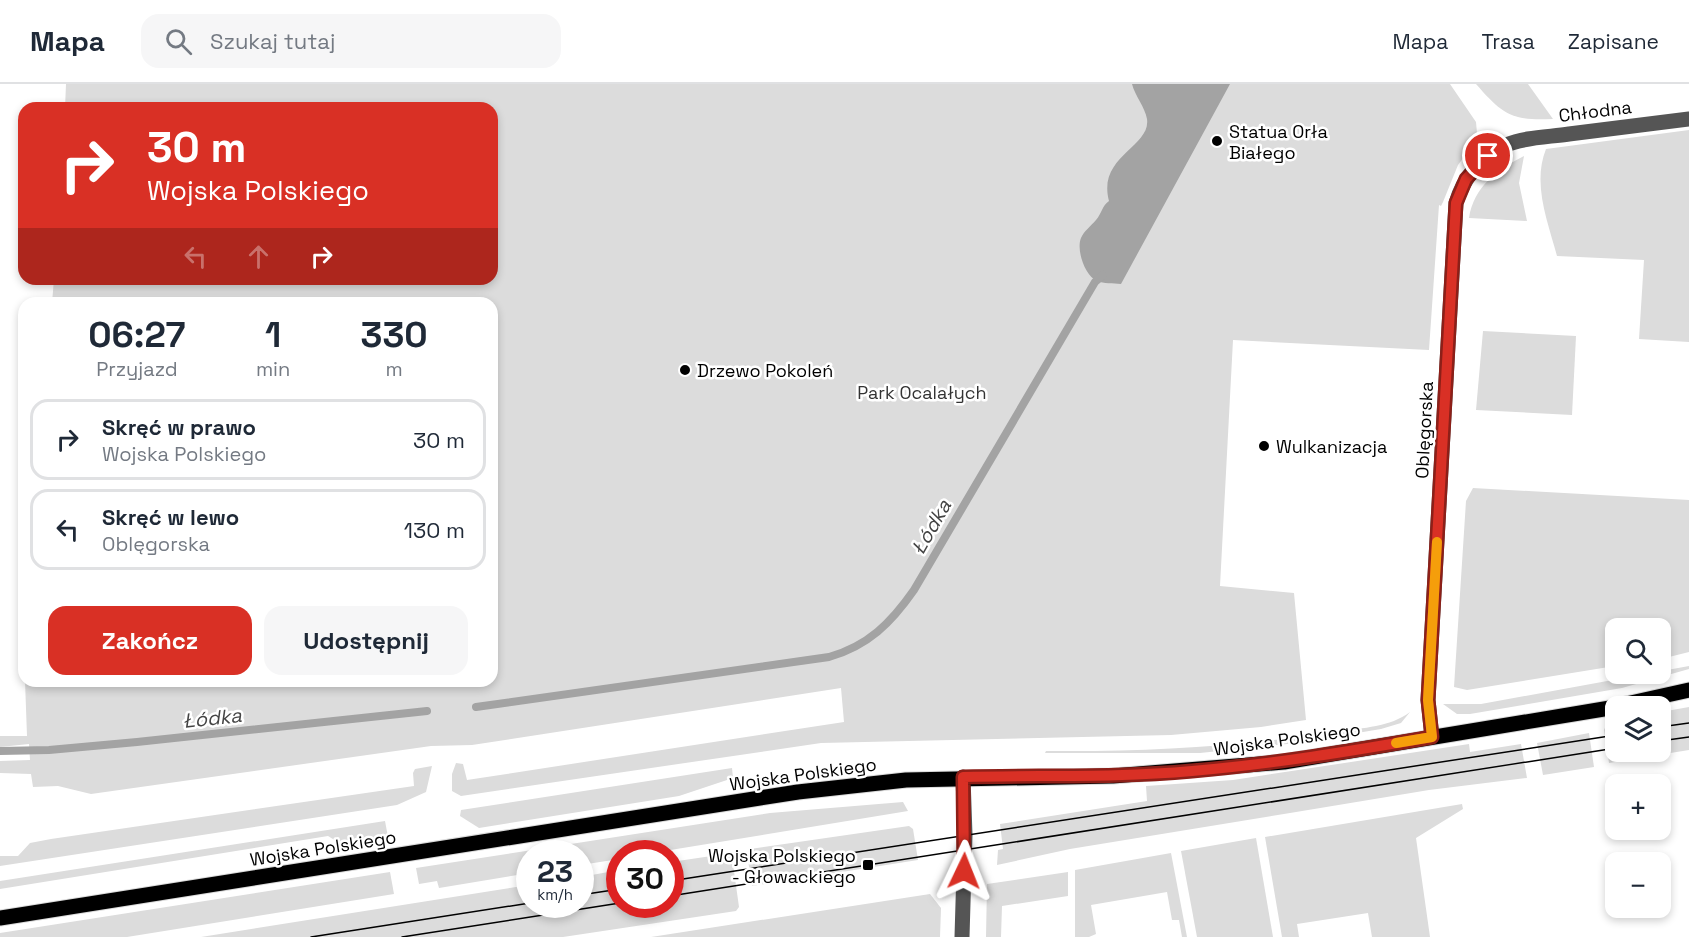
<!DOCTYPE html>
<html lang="pl">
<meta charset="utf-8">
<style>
:root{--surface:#fff;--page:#f6f6f7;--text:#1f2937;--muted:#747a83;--line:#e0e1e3;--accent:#d93025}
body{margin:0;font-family:"Space Grotesk",sans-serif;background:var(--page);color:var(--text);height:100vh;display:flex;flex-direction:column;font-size:22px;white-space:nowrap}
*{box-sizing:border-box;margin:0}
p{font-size:20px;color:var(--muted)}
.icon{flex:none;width:33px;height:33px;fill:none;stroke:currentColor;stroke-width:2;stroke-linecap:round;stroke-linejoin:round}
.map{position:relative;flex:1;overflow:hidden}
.panel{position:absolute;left:18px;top:213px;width:480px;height:390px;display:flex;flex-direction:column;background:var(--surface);border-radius:18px;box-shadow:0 3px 9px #0003}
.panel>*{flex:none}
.banner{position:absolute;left:18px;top:18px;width:480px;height:183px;border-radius:18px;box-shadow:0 3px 9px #0003;background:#d93025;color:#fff;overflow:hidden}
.controls{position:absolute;left:1605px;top:534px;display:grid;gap:12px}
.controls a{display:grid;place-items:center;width:66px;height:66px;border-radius:12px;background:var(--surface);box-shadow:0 3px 9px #0003;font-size:30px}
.speed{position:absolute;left:516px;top:756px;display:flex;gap:12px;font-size:30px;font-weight:700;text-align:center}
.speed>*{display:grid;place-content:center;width:78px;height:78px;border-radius:50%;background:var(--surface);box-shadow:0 3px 9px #0003;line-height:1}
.speed small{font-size:15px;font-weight:400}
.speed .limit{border:9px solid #d22;background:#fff;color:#111}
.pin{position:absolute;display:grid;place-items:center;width:51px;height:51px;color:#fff;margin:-26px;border:3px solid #fff;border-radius:50%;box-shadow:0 2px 6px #0007}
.me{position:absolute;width:66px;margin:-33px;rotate:2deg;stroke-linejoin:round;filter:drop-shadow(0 0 4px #0008)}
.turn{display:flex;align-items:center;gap:21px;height:126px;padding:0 30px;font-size:27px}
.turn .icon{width:78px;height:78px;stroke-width:2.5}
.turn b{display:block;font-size:42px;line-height:51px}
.lanes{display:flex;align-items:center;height:57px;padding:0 30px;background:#0003;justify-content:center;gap:30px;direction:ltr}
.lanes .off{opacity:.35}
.eta{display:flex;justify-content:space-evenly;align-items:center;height:102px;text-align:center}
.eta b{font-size:36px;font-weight:800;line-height:42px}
.primary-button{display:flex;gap:12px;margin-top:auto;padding:12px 30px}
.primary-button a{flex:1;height:69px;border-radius:18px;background:var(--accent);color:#fff;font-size:24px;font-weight:800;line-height:69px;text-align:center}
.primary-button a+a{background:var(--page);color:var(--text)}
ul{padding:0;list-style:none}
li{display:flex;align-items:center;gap:18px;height:81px;margin:0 12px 9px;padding:0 18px;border:3px solid var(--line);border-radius:18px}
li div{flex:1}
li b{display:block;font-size:22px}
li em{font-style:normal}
header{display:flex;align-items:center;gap:36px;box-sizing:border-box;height:84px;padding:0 30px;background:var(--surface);border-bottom:2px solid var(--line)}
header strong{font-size:28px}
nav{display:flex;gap:33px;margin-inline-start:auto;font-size:21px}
.search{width:420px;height:54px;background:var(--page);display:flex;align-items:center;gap:15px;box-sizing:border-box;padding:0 21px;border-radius:18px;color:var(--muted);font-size:22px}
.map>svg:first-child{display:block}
</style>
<header>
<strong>Mapa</strong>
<div class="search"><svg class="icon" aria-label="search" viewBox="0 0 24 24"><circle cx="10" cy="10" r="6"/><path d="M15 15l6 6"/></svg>Szukaj tutaj</div>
<nav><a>Mapa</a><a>Trasa</a><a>Zapisane</a></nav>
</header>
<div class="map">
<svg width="1689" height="853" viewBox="0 0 1689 853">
<rect width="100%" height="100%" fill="#fff"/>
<!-- green -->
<g fill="#dcdcdc">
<polygon points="66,0 1450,0 1476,38 1477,49 1475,58 1458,81 1443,118 1441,122 1439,121 1429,266 1233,256 1220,502 1294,509 1306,636 1261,643 1171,651 821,659 461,712 452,707 452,690 456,679 463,680 467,696 844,638 841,604 472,661 431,662 91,710 58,702 33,703 31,690 0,689 0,677 30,676 29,660 0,663 0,652 27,652 25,597 492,597 492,219 52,219 54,195 492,195 492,24 65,24"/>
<path d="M1476,0h52l25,35c-41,2 -50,-4 -77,-35z"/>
<path d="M1689,46v212l-50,-3 5,-79 -87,-4c-9,-34 -25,-72 -11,-107z"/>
<path d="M1524,72l-5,27 8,38 -58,-3c5,-31 27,-48 55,-62z"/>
<polygon points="1483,247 1576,252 1572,331 1476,326"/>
<polygon points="1473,404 1689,416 1689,568 1661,575 1660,544 1616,544 1615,582 1467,606 1454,603 1466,417"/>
<polygon points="1689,582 1689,585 1622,604 1470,630 1457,630 1443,620 1481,620"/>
<polygon points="1689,623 1689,666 1609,679 1604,646 1607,639 1615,635 1616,668 1660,668 1661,628"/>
<path d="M1410,628l-9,11 -20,6 -84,14 -97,10h-155l1,-2c98,1 196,-4 293,-20 24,-3 51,-4 71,-19z"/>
<polygon points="1589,649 1594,683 1543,691 1537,659"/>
<polygon points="1469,660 1470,668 1521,660 1527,694 1429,706 1290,729 1070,765 997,781 998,766 1003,765 1000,740 1147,717 1146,702 1233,696"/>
<polygon points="432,682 426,708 397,721 0,782 0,772 18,772 30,759 51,755 414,702 413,689 415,685"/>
<polygon points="732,684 733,694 679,712 479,744 460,732 461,726"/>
<polygon points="903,718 908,727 652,769 620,770 619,775 581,781 580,770 530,770 529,789 439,804 437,797 419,800 416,784 770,729"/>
<polygon points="1462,720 1463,725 1416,754 1430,853 1372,853 1368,829 1297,840 1299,853 1282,853 1265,753"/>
<polygon points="385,737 388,753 341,760 328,752 0,805 0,797"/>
<polygon points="909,742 913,745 918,776 752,802 747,770 750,765"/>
<polygon points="1256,754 1273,853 1197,853 1181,767"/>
<polygon points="1171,769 1187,853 1182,853 1179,836 1172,836 1167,808 1091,821 1096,850 1089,853 1075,853 1075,786"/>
<polygon points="725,770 732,773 739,823 736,827 563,853 201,853 529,801 530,820 580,820 581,793 619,786 620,820 670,820 671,778"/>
<polygon points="390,788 394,810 127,853 0,853 0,849"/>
<polygon points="1068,788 1068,812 1002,822 1001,853 986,853 987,800"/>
<polygon points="930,810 941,824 940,853 651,853"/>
</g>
<!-- water -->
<path fill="#a3a3a3" d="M1132,0h98l-109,200c-8,-1 -17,0 -24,-3 -12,-5 -21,-31 -16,-43 3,-7 10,-12 15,-18 6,-7 6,-14 13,-19 -12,-45 42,-54 38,-82 -2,-12 -12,-23 -15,-35z"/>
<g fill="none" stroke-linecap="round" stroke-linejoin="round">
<!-- stream -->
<g stroke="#a3a3a3" stroke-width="8">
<path d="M476,623l353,-50c39,-11 62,-34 85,-67l181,-308 8,-7"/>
<polyline points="0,667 49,666 137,658 427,627"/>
</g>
<defs>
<g id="major">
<polyline points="1617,622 1689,606"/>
<polyline points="0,834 798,708 906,696 1113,692 1284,678 1616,623"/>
</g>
</defs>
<!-- major casing -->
<use href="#major" stroke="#dbdbdb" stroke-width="17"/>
<!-- minor -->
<g stroke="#555" stroke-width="15">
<path d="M1432,653l-4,-37 28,-497c7,-24 25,-48 50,-58 19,-8 43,-8 63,-11 40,-5 80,-10 120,-15"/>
<polyline points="962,853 965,751 963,693"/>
</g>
<!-- major -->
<use href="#major" stroke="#000" stroke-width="15"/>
<!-- tram -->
<g stroke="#000" stroke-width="1.5">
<polyline points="1660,643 1689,639"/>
<polyline points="1660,657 1689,653"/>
<polyline points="670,797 1616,651"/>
<polyline points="580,811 620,805"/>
<polyline points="670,812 1616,664"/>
<polyline points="311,853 530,819"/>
<polyline points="402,853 620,819"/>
</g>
</g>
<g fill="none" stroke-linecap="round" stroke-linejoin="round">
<defs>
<path id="route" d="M964,787l-1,-94c76,-2 152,1 229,-6 81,-7 160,-20 240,-34l-4,-37 28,-497 10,-24 22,-23"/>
</defs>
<!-- route casing -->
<use href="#route" stroke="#8d1f18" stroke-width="15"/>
<!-- route -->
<use href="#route" stroke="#d93025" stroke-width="10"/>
<!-- slow -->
<polyline stroke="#f59e0b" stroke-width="10" points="1396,659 1432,653 1428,616 1437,458"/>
</g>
<!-- markers -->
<g fill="#000" stroke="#fff" stroke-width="2">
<circle cx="1217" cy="57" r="6"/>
<circle cx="685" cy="286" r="6"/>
<circle cx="1264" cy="362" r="6"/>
<rect x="862" y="775" width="12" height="12" rx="3"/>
</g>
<g text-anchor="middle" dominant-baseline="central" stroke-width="5" stroke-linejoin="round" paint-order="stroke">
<!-- street labels -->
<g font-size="18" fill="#000" stroke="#fff">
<text transform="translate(1595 27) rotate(-7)">Chłodna</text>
<text transform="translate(1424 346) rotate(-87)">Oblęgorska</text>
<text transform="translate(1287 655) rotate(-8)">Wojska Polskiego</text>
<text transform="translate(803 690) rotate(-8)">Wojska Polskiego</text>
<text transform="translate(323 764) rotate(-9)">Wojska Polskiego</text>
</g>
<!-- poi labels -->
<g font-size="18" fill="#000" stroke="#fff" text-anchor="start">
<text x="1229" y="47">Statua Orła<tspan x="1229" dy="21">Białego</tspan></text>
<text x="697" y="286">Drzewo Pokoleń</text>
<text x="1276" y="362">Wulkanizacja</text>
<text x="856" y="771" text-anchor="end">Wojska Polskiego<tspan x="856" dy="21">- Głowackiego</tspan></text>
</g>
<!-- park labels -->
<g font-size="18" fill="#333" stroke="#fff">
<text x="922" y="308">Park Ocalałych</text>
</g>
<!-- water labels -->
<g font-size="20" font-style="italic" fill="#444" stroke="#fff">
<text transform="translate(931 443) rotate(-60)">Łódka</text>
<text transform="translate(212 634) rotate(-6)">Łódka</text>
</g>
</g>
</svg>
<div class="controls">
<a><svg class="icon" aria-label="search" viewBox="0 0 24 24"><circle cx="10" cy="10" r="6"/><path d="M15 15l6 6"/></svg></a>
<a><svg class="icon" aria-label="layers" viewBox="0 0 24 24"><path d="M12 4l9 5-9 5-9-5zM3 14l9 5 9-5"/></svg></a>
<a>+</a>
<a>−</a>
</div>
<div class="speed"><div>23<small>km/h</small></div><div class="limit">30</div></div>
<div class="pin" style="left:1488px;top:72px;background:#d93025"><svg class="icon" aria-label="arrive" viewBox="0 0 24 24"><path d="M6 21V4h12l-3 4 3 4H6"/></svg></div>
<svg class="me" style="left:964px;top:787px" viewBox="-20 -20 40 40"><path d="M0-17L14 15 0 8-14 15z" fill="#d93025" stroke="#fff" stroke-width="4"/></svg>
<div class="banner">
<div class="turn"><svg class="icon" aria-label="right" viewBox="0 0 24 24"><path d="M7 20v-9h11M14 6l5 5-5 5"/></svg><div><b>30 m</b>Wojska Polskiego</div></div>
<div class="lanes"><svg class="icon off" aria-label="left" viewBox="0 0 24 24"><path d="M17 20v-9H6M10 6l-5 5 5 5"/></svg><svg class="icon off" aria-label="ahead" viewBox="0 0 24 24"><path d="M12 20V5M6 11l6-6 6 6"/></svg><svg class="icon" aria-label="right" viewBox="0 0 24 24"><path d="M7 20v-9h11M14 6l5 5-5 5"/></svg></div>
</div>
<section class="panel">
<div class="eta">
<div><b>06:27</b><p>Przyjazd</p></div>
<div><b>1</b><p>min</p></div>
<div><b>330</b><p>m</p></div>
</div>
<ul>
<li><svg class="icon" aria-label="right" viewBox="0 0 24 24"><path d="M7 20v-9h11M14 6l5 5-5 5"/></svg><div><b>Skręć w prawo</b><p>Wojska Polskiego</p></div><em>30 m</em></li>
<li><svg class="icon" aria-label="left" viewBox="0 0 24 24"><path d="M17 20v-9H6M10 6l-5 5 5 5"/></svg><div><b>Skręć w lewo</b><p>Oblęgorska</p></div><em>130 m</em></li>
</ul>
<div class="primary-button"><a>Zakończ</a><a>Udostępnij</a></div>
</section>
</div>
